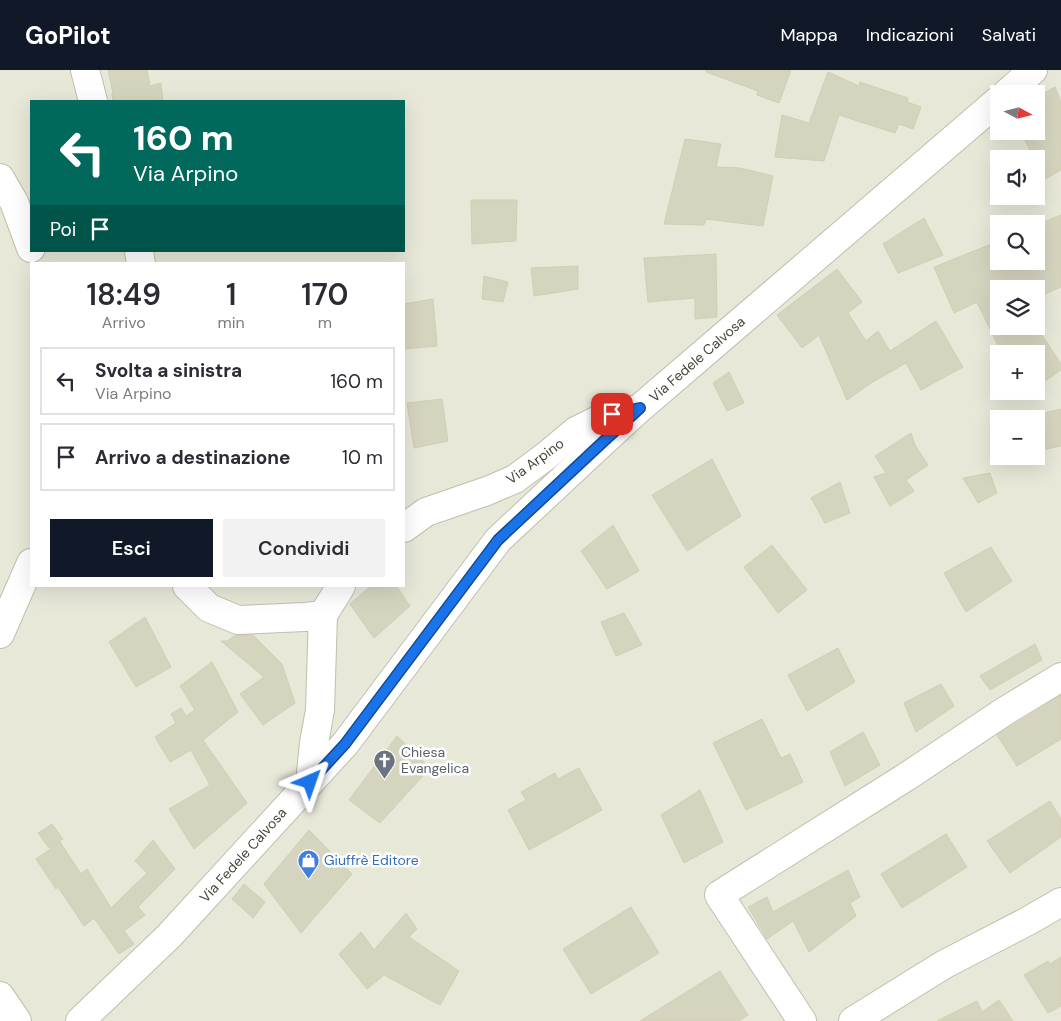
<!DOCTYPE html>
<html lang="it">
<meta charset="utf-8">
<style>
:root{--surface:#fff;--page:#f2f2f3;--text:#2b2b33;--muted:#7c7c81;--line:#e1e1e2;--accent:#111827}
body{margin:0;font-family:"DM Sans",sans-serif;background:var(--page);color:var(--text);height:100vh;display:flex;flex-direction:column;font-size:19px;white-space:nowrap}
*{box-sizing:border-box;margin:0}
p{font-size:16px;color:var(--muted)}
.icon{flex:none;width:28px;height:28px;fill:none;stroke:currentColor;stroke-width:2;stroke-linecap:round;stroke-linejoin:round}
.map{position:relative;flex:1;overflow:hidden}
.details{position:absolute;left:30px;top:192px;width:375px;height:325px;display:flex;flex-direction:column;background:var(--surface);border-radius:0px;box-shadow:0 5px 20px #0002}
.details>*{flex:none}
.guide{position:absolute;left:30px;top:30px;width:375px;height:152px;border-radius:0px;box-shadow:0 5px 20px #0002;background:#00695c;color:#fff;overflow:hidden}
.needle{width:32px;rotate:97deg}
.tools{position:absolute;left:990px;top:15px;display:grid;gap:10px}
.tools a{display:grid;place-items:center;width:55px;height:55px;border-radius:0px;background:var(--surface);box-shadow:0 5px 20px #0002;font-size:25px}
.pin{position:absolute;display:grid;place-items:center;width:42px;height:42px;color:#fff;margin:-21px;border-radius:10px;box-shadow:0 2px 8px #0006}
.me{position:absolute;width:55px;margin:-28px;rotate:43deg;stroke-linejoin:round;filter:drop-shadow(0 0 4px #0008)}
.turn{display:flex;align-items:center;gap:18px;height:105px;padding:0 20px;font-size:22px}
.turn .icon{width:65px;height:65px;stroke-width:2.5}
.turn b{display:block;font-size:35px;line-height:42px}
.then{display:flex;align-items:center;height:48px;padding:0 20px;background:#0003;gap:10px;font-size:19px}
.eta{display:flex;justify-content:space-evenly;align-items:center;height:85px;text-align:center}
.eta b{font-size:30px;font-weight:600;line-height:35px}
.action{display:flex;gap:10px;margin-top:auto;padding:10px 20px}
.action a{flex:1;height:58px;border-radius:0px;background:var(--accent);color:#fff;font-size:20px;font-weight:600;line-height:58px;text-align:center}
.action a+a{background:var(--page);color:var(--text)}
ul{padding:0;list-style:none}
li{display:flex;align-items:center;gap:15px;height:68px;margin:0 10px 8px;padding:0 10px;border:2px solid var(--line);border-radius:0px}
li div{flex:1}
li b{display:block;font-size:19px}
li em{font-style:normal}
header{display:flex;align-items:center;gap:30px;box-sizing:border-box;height:70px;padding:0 25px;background:var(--accent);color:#fff}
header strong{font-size:24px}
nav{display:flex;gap:28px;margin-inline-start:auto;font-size:18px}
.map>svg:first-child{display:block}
</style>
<header>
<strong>GoPilot</strong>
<nav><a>Mappa</a><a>Indicazioni</a><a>Salvati</a></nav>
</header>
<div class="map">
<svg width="1061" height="951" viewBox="0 0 1061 951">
<rect width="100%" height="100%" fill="#f3f4e9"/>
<!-- residential -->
<path fill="#e7e8d8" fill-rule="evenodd" d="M0,0h1061v951h-1061zM999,24h37v37h-37zM31,31h373v150h-373zM999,89h37v37h-37zM999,154h37v37h-37zM31,194h373v322h-373zM999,219h37v37h-37zM999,284h37v37h-37zM999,349h37v37h-37z"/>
<!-- building -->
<g fill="#d5d5bf" stroke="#d0cfb3">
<polygon points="108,0 147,0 150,16 161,13 163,31 113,31 112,23 113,23"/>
<polygon points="706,0 791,0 779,33 757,25 758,21 706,2"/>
<polygon points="828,2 859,16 860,12 908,28 907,32 921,37 913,59 899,54 895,63 839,45 824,91 775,87 782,45 809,53"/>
<polygon points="1055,17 1061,32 1061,100 1045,109 1036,92 1036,89 1035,89 1020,61 1036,61 1036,28"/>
<polygon points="685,69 721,74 716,97 740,98 773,106 763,156 706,149 704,155 664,154"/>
<polygon points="471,130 517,130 516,171 472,174"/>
<polygon points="1061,145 1061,217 1036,228 1036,219 999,219 999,256 1036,256 1061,294 1061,300 1036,317 1036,284 1002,284 977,232 954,243 934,197 999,171 999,191 1036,191 1036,155"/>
<polygon points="924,148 943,185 898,203 883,174"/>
<polygon points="716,184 717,247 695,249 695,228 648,232 644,188"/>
<polygon points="578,196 578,219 534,226 531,198"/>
<polygon points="837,199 862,232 848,243 866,271 878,261 890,281 936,251 963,297 921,320 906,293 871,313 847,330 819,265 802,278 777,245"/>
<polygon points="484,206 508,212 503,232 482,229"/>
<polygon points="433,229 437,276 404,279 404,234"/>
<polygon points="729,302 744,333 727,341 713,313"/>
<polygon points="442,329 448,371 414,378 407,333"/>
<polygon points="1061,339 1061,376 1036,381 1036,345"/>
<polygon points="911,363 915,375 928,395 906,410 914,421 890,436 874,407 886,403 875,386"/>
<polygon points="712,389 741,446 687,481 652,425"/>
<polygon points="990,403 997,423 978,433 963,408"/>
<polygon points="840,412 850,443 825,453 811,428"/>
<polygon points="613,455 639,501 607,519 581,481"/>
<polygon points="772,475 807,520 778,543 744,497"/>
<polygon points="991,477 1012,511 966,542 944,503"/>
<polygon points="371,516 396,516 410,536 374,568 350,534"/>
<polygon points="624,543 642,575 616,586 601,552"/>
<polygon points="145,547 171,597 136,617 109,572"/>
<polygon points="236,565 253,565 282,594 295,633 263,655 240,624 264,607 221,571 227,571"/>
<polygon points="1035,574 1042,590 990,620 980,606"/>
<polygon points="838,578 855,612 807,641 788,605"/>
<polygon points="212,592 238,642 203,670 247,733 194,779 169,739 210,715 191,680 170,692 155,667 176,653 171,644 181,638 186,646 195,640 180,616"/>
<polygon points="941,614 954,636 916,662 904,633"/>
<polygon points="1061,625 1061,669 1017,696 997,665"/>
<polygon points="762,649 781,688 790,684 803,712 746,740 713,673"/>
<polygon points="863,662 880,695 845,716 830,682"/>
<polygon points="397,666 430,698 380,753 349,730"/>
<polygon points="579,698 602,740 529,780 508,740 526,730 521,722 555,703 558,709"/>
<polygon points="700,720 723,772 684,793 661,745"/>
<polygon points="1050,731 1061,749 1061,767 1010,803 987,771"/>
<polygon points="52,754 63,769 49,778 38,763"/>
<polygon points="309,760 352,804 301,863 264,814"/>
<polygon points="946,764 967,797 902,838 881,804"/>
<polygon points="153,770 175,799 138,837 145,845 124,861 134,874 119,884 94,848 84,856 58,817 56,819 36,789 60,772 81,804 87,799 111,838 147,803 135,791"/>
<polygon points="848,800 860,827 850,833 856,846 809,882 793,851 767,869 748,837 767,827 773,842"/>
<polygon points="244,814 265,832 253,848 232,829"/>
<polygon points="631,837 659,883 591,924 563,879"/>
<polygon points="406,843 417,859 409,867 459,901 440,935 384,905 367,919 339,884 361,862 374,880"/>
<polygon points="1061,887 1061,936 1048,943 1024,905 1048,891 1050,894"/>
<polygon points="720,901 748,945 739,951 640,951"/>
<polygon points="999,930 1013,951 937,951 977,931 982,942"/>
</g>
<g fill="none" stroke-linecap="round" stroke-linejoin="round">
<defs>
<g id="minor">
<polyline points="85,0 93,31"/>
<polyline points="1006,24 1033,0"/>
<polyline points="0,108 14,132 31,178"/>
<polyline points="139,181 141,194"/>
<polyline points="404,458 426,442 487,421 515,409 546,386 576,361 612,343 634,340"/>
<polyline points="187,516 209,538 238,550 305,547 323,545"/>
<polyline points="0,564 31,493"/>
<polyline points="310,712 314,673 320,640 323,545 341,516"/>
<polyline points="0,926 17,951"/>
<polyline points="80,951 169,866 345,674 498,470 605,370 640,338 999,30"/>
<polyline points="802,951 719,825 906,707 1005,641 1061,607"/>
<polyline points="853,951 945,894 1028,851 1061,832"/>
</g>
</defs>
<!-- minor casing -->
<use href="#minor" stroke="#bfbfac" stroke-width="30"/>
<!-- minor -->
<use href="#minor" stroke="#fff" stroke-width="28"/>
</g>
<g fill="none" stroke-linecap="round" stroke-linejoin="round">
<defs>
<polyline id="route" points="310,712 345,674 498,470 605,370 640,338 612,344"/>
</defs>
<!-- route casing -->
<use href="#route" stroke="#114b97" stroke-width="12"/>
<!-- route -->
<use href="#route" stroke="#1a73e8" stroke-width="9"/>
</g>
<!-- icons -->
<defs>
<symbol id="church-pin" viewBox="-11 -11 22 30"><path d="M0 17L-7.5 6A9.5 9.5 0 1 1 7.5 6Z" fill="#6b7280" stroke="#fff"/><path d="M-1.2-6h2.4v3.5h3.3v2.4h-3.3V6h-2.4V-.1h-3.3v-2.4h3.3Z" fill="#fff"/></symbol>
<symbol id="shop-pin" viewBox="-11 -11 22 30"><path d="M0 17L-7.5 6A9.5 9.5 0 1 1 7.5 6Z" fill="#3f7fe0" stroke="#fff"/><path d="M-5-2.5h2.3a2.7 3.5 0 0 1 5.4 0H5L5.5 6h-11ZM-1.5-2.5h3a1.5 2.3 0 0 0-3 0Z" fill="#fff"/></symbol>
</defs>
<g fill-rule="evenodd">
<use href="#church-pin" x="372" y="678" width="25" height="34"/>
<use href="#shop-pin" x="296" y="778" width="25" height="34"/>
</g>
<g text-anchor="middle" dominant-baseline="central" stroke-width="5" stroke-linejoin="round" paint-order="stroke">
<!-- street labels -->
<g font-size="14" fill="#484738" stroke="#fff">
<text transform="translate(697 289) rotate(-41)">Via Fedele Calvosa</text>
<text transform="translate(535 391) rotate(-36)">Via Arpino</text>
<text transform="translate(243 785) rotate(-48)">Via Fedele Calvosa</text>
</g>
<!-- worship labels -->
<g font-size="14" fill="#5b616d" stroke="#fff" text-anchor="start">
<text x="401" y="682">Chiesa<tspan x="401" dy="16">Evangelica</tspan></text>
</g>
<!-- shop labels -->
<g font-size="14" fill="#366cbe" stroke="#fff" text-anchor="start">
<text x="324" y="790">Giuffrè Editore</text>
</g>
</g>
</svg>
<div class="tools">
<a><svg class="needle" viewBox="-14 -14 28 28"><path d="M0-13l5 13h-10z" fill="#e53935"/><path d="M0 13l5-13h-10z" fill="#7c7c81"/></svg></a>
<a><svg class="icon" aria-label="sound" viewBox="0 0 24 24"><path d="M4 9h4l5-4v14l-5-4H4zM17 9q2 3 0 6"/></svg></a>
<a><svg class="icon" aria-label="search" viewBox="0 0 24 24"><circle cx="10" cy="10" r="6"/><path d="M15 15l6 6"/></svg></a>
<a><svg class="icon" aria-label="layers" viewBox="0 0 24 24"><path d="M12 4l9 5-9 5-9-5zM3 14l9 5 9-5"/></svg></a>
<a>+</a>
<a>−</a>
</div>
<div class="pin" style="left:612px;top:344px;background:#d93025"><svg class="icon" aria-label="arrive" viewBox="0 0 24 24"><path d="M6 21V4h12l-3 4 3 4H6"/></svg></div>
<svg class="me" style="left:310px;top:712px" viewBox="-20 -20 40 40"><path d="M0-17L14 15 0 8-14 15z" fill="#1a73e8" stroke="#fff" stroke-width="4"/></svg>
<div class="guide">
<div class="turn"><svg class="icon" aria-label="left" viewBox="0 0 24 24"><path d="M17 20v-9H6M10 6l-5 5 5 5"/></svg><div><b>160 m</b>Via Arpino</div></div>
<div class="then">Poi<svg class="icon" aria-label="arrive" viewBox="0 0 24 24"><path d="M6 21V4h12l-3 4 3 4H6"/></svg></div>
</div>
<section class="details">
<div class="eta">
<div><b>18:49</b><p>Arrivo</p></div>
<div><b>1</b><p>min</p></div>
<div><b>170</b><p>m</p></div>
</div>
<ul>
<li><svg class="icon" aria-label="left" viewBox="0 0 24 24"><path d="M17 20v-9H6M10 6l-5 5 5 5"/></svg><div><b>Svolta a sinistra</b><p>Via Arpino</p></div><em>160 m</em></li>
<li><svg class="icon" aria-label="arrive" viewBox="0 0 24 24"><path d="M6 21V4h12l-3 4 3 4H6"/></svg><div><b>Arrivo a destinazione</b></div><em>10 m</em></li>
</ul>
<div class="action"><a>Esci</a><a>Condividi</a></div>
</section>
</div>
